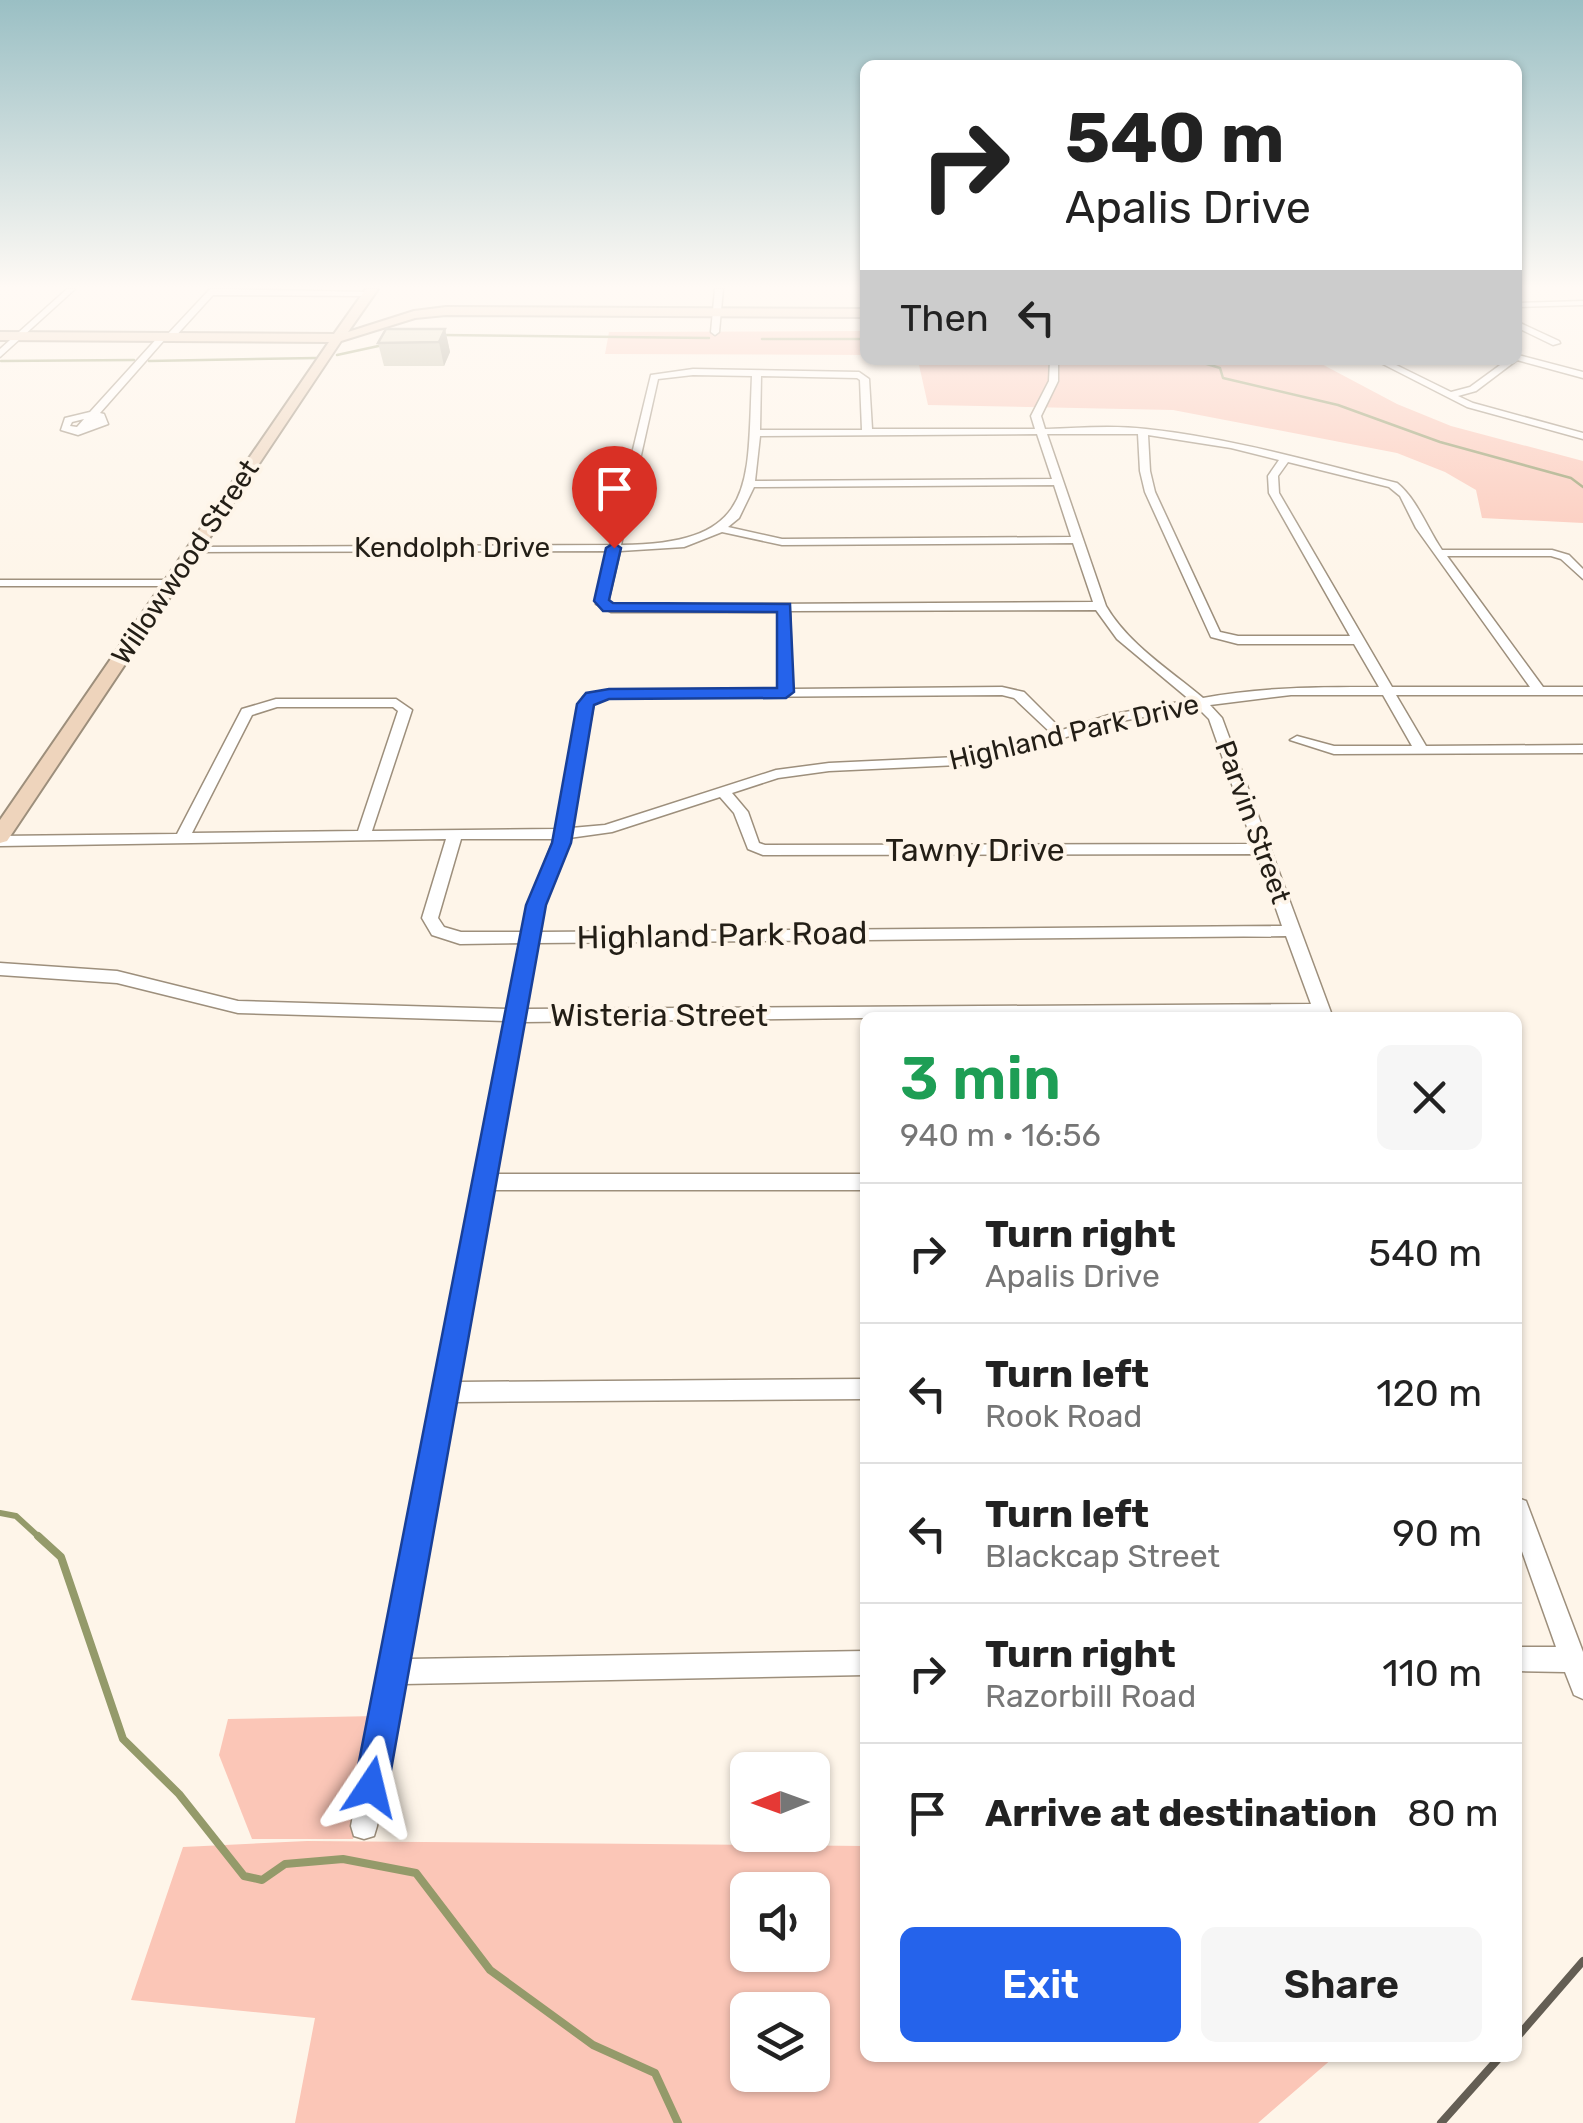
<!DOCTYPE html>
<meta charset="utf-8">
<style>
:root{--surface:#fff;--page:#f6f6f6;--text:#222;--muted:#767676;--line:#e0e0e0;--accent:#2563eb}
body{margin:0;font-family:Rubik,sans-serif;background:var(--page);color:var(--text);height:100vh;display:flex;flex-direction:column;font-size:38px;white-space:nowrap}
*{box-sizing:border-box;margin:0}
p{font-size:32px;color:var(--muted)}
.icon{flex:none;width:55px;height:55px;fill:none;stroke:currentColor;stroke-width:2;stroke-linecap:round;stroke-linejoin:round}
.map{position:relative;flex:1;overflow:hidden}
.panel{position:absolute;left:860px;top:1012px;width:662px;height:1050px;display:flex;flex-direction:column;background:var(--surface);border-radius:15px;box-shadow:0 2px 8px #0004}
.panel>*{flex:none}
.top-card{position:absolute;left:860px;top:60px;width:662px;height:305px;border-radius:15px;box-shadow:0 2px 8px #0004;background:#fff;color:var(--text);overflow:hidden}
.needle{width:65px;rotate:269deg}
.tools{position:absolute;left:730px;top:1752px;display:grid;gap:20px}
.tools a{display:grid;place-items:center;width:100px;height:100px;border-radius:15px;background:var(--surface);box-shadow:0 2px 8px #0004;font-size:50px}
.pin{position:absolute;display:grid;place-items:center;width:85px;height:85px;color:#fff;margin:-102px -42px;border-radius:50% 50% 50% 0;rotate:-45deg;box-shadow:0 0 10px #0007}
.pin .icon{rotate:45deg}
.me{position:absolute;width:110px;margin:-55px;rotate:10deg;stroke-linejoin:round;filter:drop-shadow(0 0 8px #0008)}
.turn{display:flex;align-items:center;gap:35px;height:210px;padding:0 40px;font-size:45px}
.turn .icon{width:130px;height:130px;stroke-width:2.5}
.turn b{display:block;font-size:70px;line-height:85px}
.then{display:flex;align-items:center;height:95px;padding:0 40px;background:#0003;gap:20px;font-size:38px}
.round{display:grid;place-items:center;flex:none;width:105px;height:105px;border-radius:15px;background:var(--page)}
.summary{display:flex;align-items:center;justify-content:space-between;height:170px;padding:0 40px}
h1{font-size:60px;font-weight:600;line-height:75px;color:#1e9e55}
.button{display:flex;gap:20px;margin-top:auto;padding:20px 40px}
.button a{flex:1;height:115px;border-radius:15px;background:var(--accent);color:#fff;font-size:40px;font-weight:600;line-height:115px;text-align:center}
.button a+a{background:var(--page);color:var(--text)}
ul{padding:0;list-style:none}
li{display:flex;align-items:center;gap:30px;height:140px;padding:0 40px;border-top:2px solid var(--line)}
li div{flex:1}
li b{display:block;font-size:38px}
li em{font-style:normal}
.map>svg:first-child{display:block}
</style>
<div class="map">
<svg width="1583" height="2123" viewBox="0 0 1583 2123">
<rect width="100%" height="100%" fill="#fef5e9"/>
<!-- green -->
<g fill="#fbc6b7" fill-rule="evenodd">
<polygon points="865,331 865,355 605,354 609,332"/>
<polygon points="907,360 1314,360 1397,404 1451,426 1583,461 1583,523 1482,518 1476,490 1445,472 1397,453 1173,410 928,405 919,365"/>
<polygon points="376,1716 353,1839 252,1839 219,1755 228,1719"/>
<path d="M307,1841l558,5v212h468l-75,65h-963l20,-105 -184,-18 52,-153zM812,1890v65h-64v-65zM812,2010v65h-64v-65z"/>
</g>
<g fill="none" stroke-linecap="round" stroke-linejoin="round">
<!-- stream-far2 -->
<g stroke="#949a6a" stroke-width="2.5">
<polyline points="443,335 709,338"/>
<polyline points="762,339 865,339"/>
<polyline points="337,355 383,345"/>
<polyline points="1125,360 1197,361 1220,368 1223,378 1338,405 1440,442 1571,478 1583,487"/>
<polyline points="1,361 134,360"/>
<polyline points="149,361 316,358"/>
</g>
<!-- stream-far1 -->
<polyline stroke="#949a6a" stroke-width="6" points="0,1513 16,1516 40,1538"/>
<!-- stream -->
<polyline stroke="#949a6a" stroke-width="8" points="38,1536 61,1557 123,1739 179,1794 244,1876 262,1880 285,1864 343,1859 416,1873 490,1970 593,2045 655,2073 678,2123"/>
<defs>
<g id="street">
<polygon points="67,289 75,289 0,357 0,349"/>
<path d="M210,289l159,3 4,2 -4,2 -156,-1 -40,44 -7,-1 -66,75 4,1 4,10 -30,11 -17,-5 4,-12 25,-6 70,-77 6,1zM84,419l-7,8 -7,-1 2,-4z"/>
<polygon points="715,289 723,289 719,332 715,335 711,332"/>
<polygon points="1583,301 1583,305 1518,307 1518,303"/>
<polygon points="1518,322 1559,341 1560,343 1553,345 1518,328"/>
<polygon points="1518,355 1583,372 1583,378 1517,360 1476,391 1458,396 1473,403 1583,433 1583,439 1467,407 1375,360 1386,360 1451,392 1470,387 1507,360 1518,360"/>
<path d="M1050,360h8v21l-17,35 4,13c33,-1 68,-4 101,0 85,9 168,33 251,54 20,16 30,45 45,67h110l17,5 14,14v10l-22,-20 -10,-3h-104l96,131h40v8h-187l30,51 157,-1v8l-249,1 -44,-14 7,-4 37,10h78l-29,-51h-92l-81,10 12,13 111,300h-468l-342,4 -28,152h370v16h-373l-34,192 407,-3v20l-411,3 -46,257 457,-8v24l-462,9 -26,142 -3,10 -10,3 -10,-3 -3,-10 155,-805 -268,-8 -121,-30 -117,-8v-12l117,8 121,30 270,8 13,-66 -61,1 -28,-9 -10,-17 24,-79 -446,7v-10l177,-2 65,-125 34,-10h120l16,11 -40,121 184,-2 27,-132 26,-7 170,-1 -1,-77h-167l-15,-8 12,-53 -416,1 -4,-1v-4l422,-2 41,-170 42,-6 166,3 10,7 3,50h163l-4,-13 18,-35zM693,375l59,1c-5,110 6,168 -131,169l37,-166zM761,376l96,2 3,2 2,50h-102zM1037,434l15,45 -297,2 5,-45zM1047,434h91l2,37 5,21 66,145 27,7h116l25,43c-60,0 -117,0 -176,11 -34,-29 -74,-53 -97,-92zM1148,435l83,13 48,12 -11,16 1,17 81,143h-112l-18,-4 -65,-140 -5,-21zM1288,462l101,25 11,9 16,32 114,159h-138l-113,-194 -1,-17zM1054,485l17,52 -289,2 -54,-12 11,-9 15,-31zM722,532l60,13 291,-2 20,59 -477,3 -8,-3 12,-51 64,-4zM1096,610l21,29 73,61 -81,15 -47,15 -38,-38 -22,-5 -210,2 -2,-78zM1002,695l12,3 37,35 -72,23 -150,7 -53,7 -171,55 -34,3 23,-126 16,-4zM277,707h116l5,4 -40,120 -166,2 60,-118zM1197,707l12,12 44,125 -488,1 -6,-2 -11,-31 -16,-19 46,-15 51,-7 151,-7 131,-41zM720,797l14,16 14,36 15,6 494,-1 25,72 -743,6 5,-27 25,-67 43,-6zM461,839h93l-26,66 -5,27h-62l-17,-5 -6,-9zM1286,936l25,68 -786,5 12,-66z"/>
<polygon points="0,580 168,580 174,583 168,586 0,586"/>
<polygon points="1518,1498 1526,1501 1583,1652 1583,1699 1574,1695 1565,1672 1518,1671 1518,1647 1556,1647 1518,1540"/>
</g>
<polygon id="secondary" points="366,289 378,289 348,332 414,311 446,307 865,309 865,317 446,315 415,318 341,341 7,841 0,843 0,820 329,342 0,340 0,332 334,334"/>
</defs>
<!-- street casing -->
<use href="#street" stroke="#9d8f7c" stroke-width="3"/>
<!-- secondary casing -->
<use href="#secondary" stroke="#9d8f7c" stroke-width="4"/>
<!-- street -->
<use href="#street" fill="#fff" fill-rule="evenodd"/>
<!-- secondary -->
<use href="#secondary" fill="#eed4bc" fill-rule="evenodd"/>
<!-- rail -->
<g stroke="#645e54" stroke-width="8">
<polyline points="1518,2036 1583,1961"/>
<polyline points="1441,2123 1499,2058"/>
</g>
</g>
<!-- wall -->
<polygon fill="#c3bfaa" points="445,329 450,352 444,366 384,366 378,343"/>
<!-- shaded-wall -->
<polygon fill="#9f9b8b" points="445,329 450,352 444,366 439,342"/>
<!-- building -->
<polygon fill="#e3dec6" stroke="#9f9b8b" stroke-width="2.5" points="386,329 445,329 439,342 378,343"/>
<!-- sky -->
<linearGradient id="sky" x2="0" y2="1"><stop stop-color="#9abfc4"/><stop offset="0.49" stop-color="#fffaf5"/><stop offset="1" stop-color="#fffaf5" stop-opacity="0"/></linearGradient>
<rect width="1583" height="586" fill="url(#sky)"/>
<!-- route -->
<polygon fill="#2563eb" stroke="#184099" stroke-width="2.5" points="614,543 621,548 609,600 613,603 790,604 794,692 786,698 609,699 594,705 571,843 546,905 388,1787 383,1799 371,1804 359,1799 354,1787 526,905 552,843 577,704 586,693 609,689 777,688 777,612 603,611 594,601 606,548"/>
<g text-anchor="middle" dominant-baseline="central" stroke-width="8" stroke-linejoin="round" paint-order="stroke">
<!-- far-street labels -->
<g font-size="28" fill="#231e16" stroke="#fef5e9">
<text x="452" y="547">Kendolph Drive</text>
<text transform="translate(185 562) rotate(-56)">Willowwood Street</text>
<text transform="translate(1074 732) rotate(-13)">Highland Park Drive</text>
<text transform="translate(1253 822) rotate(70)">Parvin Street</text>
</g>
<!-- street labels -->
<g font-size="32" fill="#231e16" stroke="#fef5e9">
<text x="975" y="850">Tawny Drive</text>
<text transform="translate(722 935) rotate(-1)">Highland Park Road</text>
<text x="659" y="1015">Wisteria Street</text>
</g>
</g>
</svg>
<div class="tools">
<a><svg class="needle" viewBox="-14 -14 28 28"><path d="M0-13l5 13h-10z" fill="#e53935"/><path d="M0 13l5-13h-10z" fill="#767676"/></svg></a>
<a><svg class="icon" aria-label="sound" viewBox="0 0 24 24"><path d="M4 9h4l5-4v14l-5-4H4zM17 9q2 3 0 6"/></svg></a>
<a><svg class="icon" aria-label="layers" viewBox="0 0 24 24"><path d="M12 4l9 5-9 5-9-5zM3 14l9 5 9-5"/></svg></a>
</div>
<div class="pin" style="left:614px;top:548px;background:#d93025"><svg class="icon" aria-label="arrive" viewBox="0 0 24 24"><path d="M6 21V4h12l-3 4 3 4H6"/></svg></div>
<svg class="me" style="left:371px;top:1787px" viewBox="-20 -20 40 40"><path d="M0-17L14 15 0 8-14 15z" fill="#2563eb" stroke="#fff" stroke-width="4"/></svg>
<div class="top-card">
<div class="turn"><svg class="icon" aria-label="right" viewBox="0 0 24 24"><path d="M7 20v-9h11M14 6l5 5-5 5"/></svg><div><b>540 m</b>Apalis Drive</div></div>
<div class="then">Then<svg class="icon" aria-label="left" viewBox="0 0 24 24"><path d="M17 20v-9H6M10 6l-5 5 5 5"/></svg></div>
</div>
<section class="panel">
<div class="summary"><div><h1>3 min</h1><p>940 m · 16:56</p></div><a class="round"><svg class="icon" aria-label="close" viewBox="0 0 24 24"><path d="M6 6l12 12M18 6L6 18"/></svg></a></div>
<ul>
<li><svg class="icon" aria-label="right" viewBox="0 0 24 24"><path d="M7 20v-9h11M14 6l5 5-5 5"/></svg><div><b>Turn right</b><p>Apalis Drive</p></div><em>540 m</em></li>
<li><svg class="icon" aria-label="left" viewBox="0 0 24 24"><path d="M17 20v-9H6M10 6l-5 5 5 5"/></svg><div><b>Turn left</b><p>Rook Road</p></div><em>120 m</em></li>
<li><svg class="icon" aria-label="left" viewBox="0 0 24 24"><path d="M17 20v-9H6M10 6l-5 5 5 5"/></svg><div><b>Turn left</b><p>Blackcap Street</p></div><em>90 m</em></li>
<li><svg class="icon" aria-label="right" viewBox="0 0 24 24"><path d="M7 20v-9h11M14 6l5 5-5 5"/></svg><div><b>Turn right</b><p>Razorbill Road</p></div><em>110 m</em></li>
<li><svg class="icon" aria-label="arrive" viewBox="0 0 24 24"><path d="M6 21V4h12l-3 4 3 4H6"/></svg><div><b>Arrive at destination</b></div><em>80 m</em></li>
</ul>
<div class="button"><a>Exit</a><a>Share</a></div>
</section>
</div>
